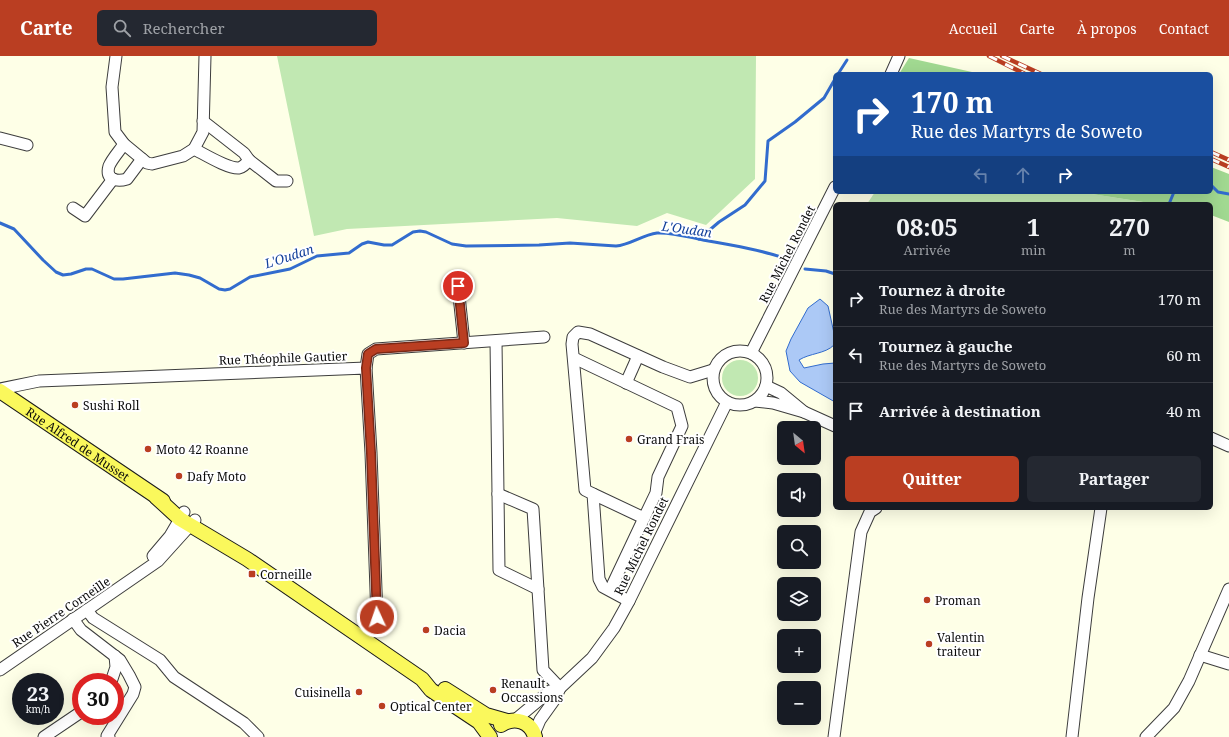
<!DOCTYPE html>
<html lang="fr">
<meta charset="utf-8">
<style>
:root{--surface:#171b24;--page:#242831;--text:#f1f3f6;--muted:#9ea1a6;--line:#363941;--accent:#ba3e22}
body{margin:0;font-family:"Noto Serif",serif;background:var(--page);color:var(--text);height:100vh;display:flex;flex-direction:column;font-size:15px;white-space:nowrap}
*{box-sizing:border-box;margin:0}
p{font-size:13px;color:var(--muted)}
.icon{flex:none;width:22px;height:22px;fill:none;stroke:currentColor;stroke-width:2;stroke-linecap:round;stroke-linejoin:round}
.map{position:relative;flex:1;overflow:hidden}
.drawer{position:absolute;left:833px;top:146px;width:380px;height:308px;display:flex;flex-direction:column;background:var(--surface);border-radius:6px;box-shadow:0 4px 16px #0002}
.drawer>*{flex:none}
.banner{position:absolute;left:833px;top:16px;width:380px;height:122px;border-radius:6px;box-shadow:0 4px 16px #0002;background:#1a4fa0;color:#fff;overflow:hidden}
.needle{width:26px;rotate:151deg}
.buttons{position:absolute;left:777px;top:365px;display:grid;gap:8px}
.buttons a{display:grid;place-items:center;width:44px;height:44px;border-radius:6px;background:var(--surface);box-shadow:0 4px 16px #0002;font-size:20px}
.speed{position:absolute;left:12px;top:617px;display:flex;gap:8px;font-size:20px;font-weight:700;text-align:center}
.speed>*{display:grid;place-content:center;width:52px;height:52px;border-radius:50%;background:var(--surface);box-shadow:0 4px 16px #0002;line-height:1}
.speed small{font-size:10px;font-weight:400}
.speed .limit{border:6px solid #d22;background:#fff;color:#111}
.pin{position:absolute;display:grid;place-items:center;width:34px;height:34px;color:#fff;margin:-17px;border:2px solid #fff;border-radius:50%;box-shadow:0 1px 4px #0007}
.me{position:absolute;width:44px;margin:-22px;rotate:357deg;stroke-linejoin:round;filter:drop-shadow(0 0 3px #0008)}
.turn{display:flex;align-items:center;gap:14px;height:84px;padding:0 12px;font-size:18px}
.turn .icon{width:52px;height:52px;stroke-width:2.5}
.turn b{display:block;font-size:28px;line-height:34px}
.lanes{display:flex;align-items:center;height:38px;padding:0 12px;background:#0003;justify-content:center;gap:20px;direction:ltr}
.lanes .off{opacity:.35}
.eta{display:flex;justify-content:space-evenly;align-items:center;height:68px;text-align:center}
.eta b{font-size:24px;font-weight:700;line-height:28px}
.primary-button{display:flex;gap:8px;margin-top:auto;padding:8px 12px}
.primary-button a{flex:1;height:46px;border-radius:6px;background:var(--accent);color:#fff;font-size:16px;font-weight:700;line-height:46px;text-align:center}
.primary-button a+a{background:var(--page);color:var(--text)}
ul{padding:0;list-style:none}
li{display:flex;align-items:center;gap:12px;height:56px;padding:0 12px;border-top:1px solid var(--line)}
li div{flex:1}
li b{display:block;font-size:15px}
li em{font-style:normal}
header{display:flex;align-items:center;gap:24px;box-sizing:border-box;height:56px;padding:0 20px;background:var(--accent);color:#fff}
header strong{font-size:19px}
nav{display:flex;gap:22px;margin-inline-start:auto;font-size:14px}
.search{width:280px;height:36px;background:var(--page);display:flex;align-items:center;gap:10px;box-sizing:border-box;padding:0 14px;border-radius:6px;color:var(--muted);font-size:15px}
.map>svg:first-child{display:block}
</style>
<header>
<strong>Carte</strong>
<div class="search"><svg class="icon" aria-label="search" viewBox="0 0 24 24"><circle cx="10" cy="10" r="6"/><path d="M15 15l6 6"/></svg>Rechercher</div>
<nav><a>Accueil</a><a>Carte</a><a>À propos</a><a>Contact</a></nav>
</header>
<div class="map">
<svg width="1229" height="681" viewBox="0 0 1229 681">
<rect width="100%" height="100%" fill="#feffe7"/>
<!-- green -->
<g fill="#c1e8b2">
<polygon points="277,0 756,0 755,123 706,169 667,157 637,170 557,162 347,173 314,180"/>
<polygon points="875,136 1079,136 1156,148 867,148"/>
<circle cx="740" cy="322" r="18"/>
</g>
<!-- forest -->
<g fill="#a1d991">
<polygon points="909,2 981,18 899,18"/>
<polygon points="1211,111 1229,118 1229,166 1211,159 1211,148 1156,148 1079,136 1211,136"/>
</g>
<!-- water -->
<path fill="#acc9f6" stroke="#326cce" d="M820,243l8,7 6,27v12c-9,9 -24,8 -35,15l5,8 19,-4 12,-1v39l-35,-20 -10,-11 -4,-20 5,-12 17,-31z"/>
<g fill="none" stroke-linecap="round" stroke-linejoin="round">
<!-- stream -->
<g stroke="#326cce" stroke-width="3">
<polyline points="838,18 847,4"/>
<polyline points="1211,129 1218,136 1229,138"/>
<polyline points="1169,148 1174,136"/>
<path d="M0,167l14,6 29,31 13,12 7,3 8,-1 15,-5h6l22,10h9l52,-6 14,2 11,3 19,11 6,1 5,-1 20,-12 40,-8 27,-13 32,-3 13,-9 6,-2 16,3h8l21,-13 7,-1 6,1 26,12 14,2 73,-1 31,-2 46,3c14,-1 26,-11 41,-13 15,-1 31,4 46,7 29,5 59,10 87,20"/>
<polyline points="699,183 719,166 745,149 765,125 768,85 795,66 824,42 835,23"/>
<polyline points="805,213 826,215 835,218"/>
</g>
<defs>
<g id="minor">
<polyline points="116,0 112,31 115,76 124,88 147,107 152,108 183,100 194,93 203,76 205,0"/>
<polyline points="891,18 899,0"/>
<polyline points="0,82 27,89"/>
<path d="M124,88c-4,6 -12,15 -15,22 -4,14 8,16 18,13l15,-20"/>
<path d="M194,93c10,5 34,20 45,19 4,-1 7,-4 10,-8l-5,-7 -41,-32"/>
<polyline points="249,104 276,125 287,125"/>
<polyline points="73,152 85,160 113,123"/>
<polyline points="458,230 464,287"/>
<polyline points="496,285 499,514 538,533"/>
<circle cx="740" cy="322" r="27"/>
<polyline points="751,297 835,131"/>
<polyline points="574,302 677,351 682,370 658,421 656,437 644,462"/>
<polyline points="366,312 368,298 376,293 544,281"/>
<polyline points="626,327 638,300"/>
<polyline points="0,333 39,325 366,312 371,397 377,561 375,569 365,583"/>
<polyline points="755,345 773,347 804,356 781,337 766,330"/>
<polyline points="804,356 835,370"/>
<polyline points="1211,382 1229,390"/>
<polyline points="498,438 533,453 543,614 560,632"/>
<polyline points="593,438 644,462 610,534"/>
<polyline points="153,500 170,480 184,456"/>
<polyline points="629,545 603,531 599,523 593,438 585,434 572,288 573,281 578,276 590,278 663,311 690,321 713,314"/>
<polyline points="87,554 93,562 160,604 174,621 244,667 258,681"/>
<polyline points="73,563 81,574 120,604 129,619 135,631 133,638 107,680 109,681"/>
<polyline points="1200,599 1229,608"/>
<polyline points="0,614 158,505 195,464"/>
<polyline points="111,626 116,611 115,600"/>
<polyline points="515,664 550,635 560,632"/>
<polyline points="534,678 540,664 555,643 560,632 592,602 614,572 629,545 727,346"/>
<polyline points="44,681 81,656"/>
<polyline points="834,681 861,476 870,456 876,452"/>
<polyline points="1072,681 1088,542 1101,452"/>
<polyline points="1146,681 1174,652 1189,625 1229,533"/>
</g>
<g id="major">
<path id="s1" d="M0,335l163,110"/>
<polyline points="156,441 180,463 247,503 422,623 431,634 479,666 490,681"/>
<polyline points="445,633 486,659 507,665"/>
<path d="M501,669c13,-9 30,-4 34,12"/>
</g>
</defs>
<!-- minor casing -->
<use href="#minor" stroke="#3d3d3d" stroke-width="13"/>
<!-- major casing -->
<use href="#major" stroke="#1b1b1b" stroke-width="16"/>
<!-- minor -->
<use href="#minor" stroke="#fff" stroke-width="11"/>
<!-- major -->
<use href="#major" stroke="#faf85c" stroke-width="14"/>
<defs>
<g id="rail">
<polyline points="989,0 1025,18"/>
<polyline points="1002,0 1041,18"/>
<polyline points="1211,96 1229,104"/>
<polyline points="1211,103 1229,111"/>
</g>
</defs>
<!-- rail casing -->
<use href="#rail" stroke="#ba3e22" stroke-width="4.5"/>
<!-- rail -->
<use href="#rail" stroke="#fff" stroke-width="3" stroke-dasharray="9" stroke-linecap="butt"/>
</g>
<g fill="none" stroke-linecap="round" stroke-linejoin="round">
<defs>
<polyline id="route" points="377,561 371,397 366,312 368,298 376,293 464,287 458,230"/>
</defs>
<!-- route casing -->
<use href="#route" stroke="#792816" stroke-width="10"/>
<!-- route -->
<use href="#route" stroke="#ba3e22" stroke-width="7"/>
</g>
<!-- markers -->
<g fill="#ba3e22" stroke="#fff" stroke-width="1.5">
<circle cx="75" cy="349" r="4"/>
<circle cx="629" cy="383" r="4"/>
<circle cx="148" cy="393" r="4"/>
<circle cx="179" cy="420" r="4"/>
<rect x="248" y="514" width="8" height="8" rx="2"/>
<circle cx="927" cy="544" r="4"/>
<circle cx="426" cy="574" r="4"/>
<circle cx="929" cy="588" r="4"/>
<circle cx="493" cy="634" r="4"/>
<circle cx="359" cy="636" r="4"/>
<circle cx="382" cy="650" r="4"/>
</g>
<g text-anchor="middle" dominant-baseline="central" stroke-width="4" stroke-linejoin="round" paint-order="stroke">
<!-- street labels -->
<g font-size="12" fill="#0a0a0a" stroke="#fff">
<text transform="translate(787 198) rotate(-63)">Rue Michel Rondet</text>
<text transform="translate(283 302) rotate(-2)">Rue Théophile Gautier</text>
<text stroke="none"><textPath href="#s1" startOffset="94">Rue Alfred de Musset</textPath></text>
<text transform="translate(641 490) rotate(-64)">Rue Michel Rondet</text>
<text transform="translate(61 556) rotate(-34)">Rue Pierre Corneille</text>
</g>
<!-- poi labels -->
<g font-size="12" fill="#0a0a0a" stroke="#fff" text-anchor="start">
<text x="83" y="349">Sushi Roll</text>
<text x="637" y="383">Grand Frais</text>
<text x="156" y="393">Moto 42 Roanne</text>
<text x="187" y="420">Dafy Moto</text>
<text x="260" y="518">Corneille</text>
<text x="935" y="544">Proman</text>
<text x="434" y="574">Dacia</text>
<text x="937" y="581">Valentin<tspan x="937" dy="14">traiteur</tspan></text>
<text x="501" y="627">Renault<tspan x="501" dy="14">Occassions</tspan></text>
<text x="351" y="636" text-anchor="end">Cuisinella</text>
<text x="390" y="650">Optical Center</text>
</g>
<!-- water labels -->
<g font-size="13" font-style="italic" fill="#14419b" stroke="#fff">
<text transform="translate(687 173) rotate(8)">L'Oudan</text>
<text transform="translate(289 200) rotate(-18)">L'Oudan</text>
</g>
</g>
</svg>
<div class="buttons">
<a><svg class="needle" viewBox="-14 -14 28 28"><path d="M0-13l5 13h-10z" fill="#e53935"/><path d="M0 13l5-13h-10z" fill="#9ea1a6"/></svg></a>
<a><svg class="icon" aria-label="sound" viewBox="0 0 24 24"><path d="M4 9h4l5-4v14l-5-4H4zM17 9q2 3 0 6"/></svg></a>
<a><svg class="icon" aria-label="search" viewBox="0 0 24 24"><circle cx="10" cy="10" r="6"/><path d="M15 15l6 6"/></svg></a>
<a><svg class="icon" aria-label="layers" viewBox="0 0 24 24"><path d="M12 4l9 5-9 5-9-5zM3 14l9 5 9-5"/></svg></a>
<a>+</a>
<a>−</a>
</div>
<div class="speed"><div>23<small>km/h</small></div><div class="limit">30</div></div>
<div class="pin" style="left:458px;top:230px;background:#d93025"><svg class="icon" aria-label="arrive" viewBox="0 0 24 24"><path d="M6 21V4h12l-3 4 3 4H6"/></svg></div>
<svg class="me" style="left:377px;top:561px" viewBox="-20 -20 40 40"><circle r="17" fill="#ba3e22" stroke="#fff" stroke-width="3"/><path d="M0-11L8 9 0 5-8 9z" fill="#fff"/></svg>
<div class="banner">
<div class="turn"><svg class="icon" aria-label="right" viewBox="0 0 24 24"><path d="M7 20v-9h11M14 6l5 5-5 5"/></svg><div><b>170 m</b>Rue des Martyrs de Soweto</div></div>
<div class="lanes"><svg class="icon off" aria-label="left" viewBox="0 0 24 24"><path d="M17 20v-9H6M10 6l-5 5 5 5"/></svg><svg class="icon off" aria-label="ahead" viewBox="0 0 24 24"><path d="M12 20V5M6 11l6-6 6 6"/></svg><svg class="icon" aria-label="right" viewBox="0 0 24 24"><path d="M7 20v-9h11M14 6l5 5-5 5"/></svg></div>
</div>
<section class="drawer">
<div class="eta">
<div><b>08:05</b><p>Arrivée</p></div>
<div><b>1</b><p>min</p></div>
<div><b>270</b><p>m</p></div>
</div>
<ul>
<li><svg class="icon" aria-label="right" viewBox="0 0 24 24"><path d="M7 20v-9h11M14 6l5 5-5 5"/></svg><div><b>Tournez à droite</b><p>Rue des Martyrs de Soweto</p></div><em>170 m</em></li>
<li><svg class="icon" aria-label="left" viewBox="0 0 24 24"><path d="M17 20v-9H6M10 6l-5 5 5 5"/></svg><div><b>Tournez à gauche</b><p>Rue des Martyrs de Soweto</p></div><em>60 m</em></li>
<li><svg class="icon" aria-label="arrive" viewBox="0 0 24 24"><path d="M6 21V4h12l-3 4 3 4H6"/></svg><div><b>Arrivée à destination</b></div><em>40 m</em></li>
</ul>
<div class="primary-button"><a>Quitter</a><a>Partager</a></div>
</section>
</div>
